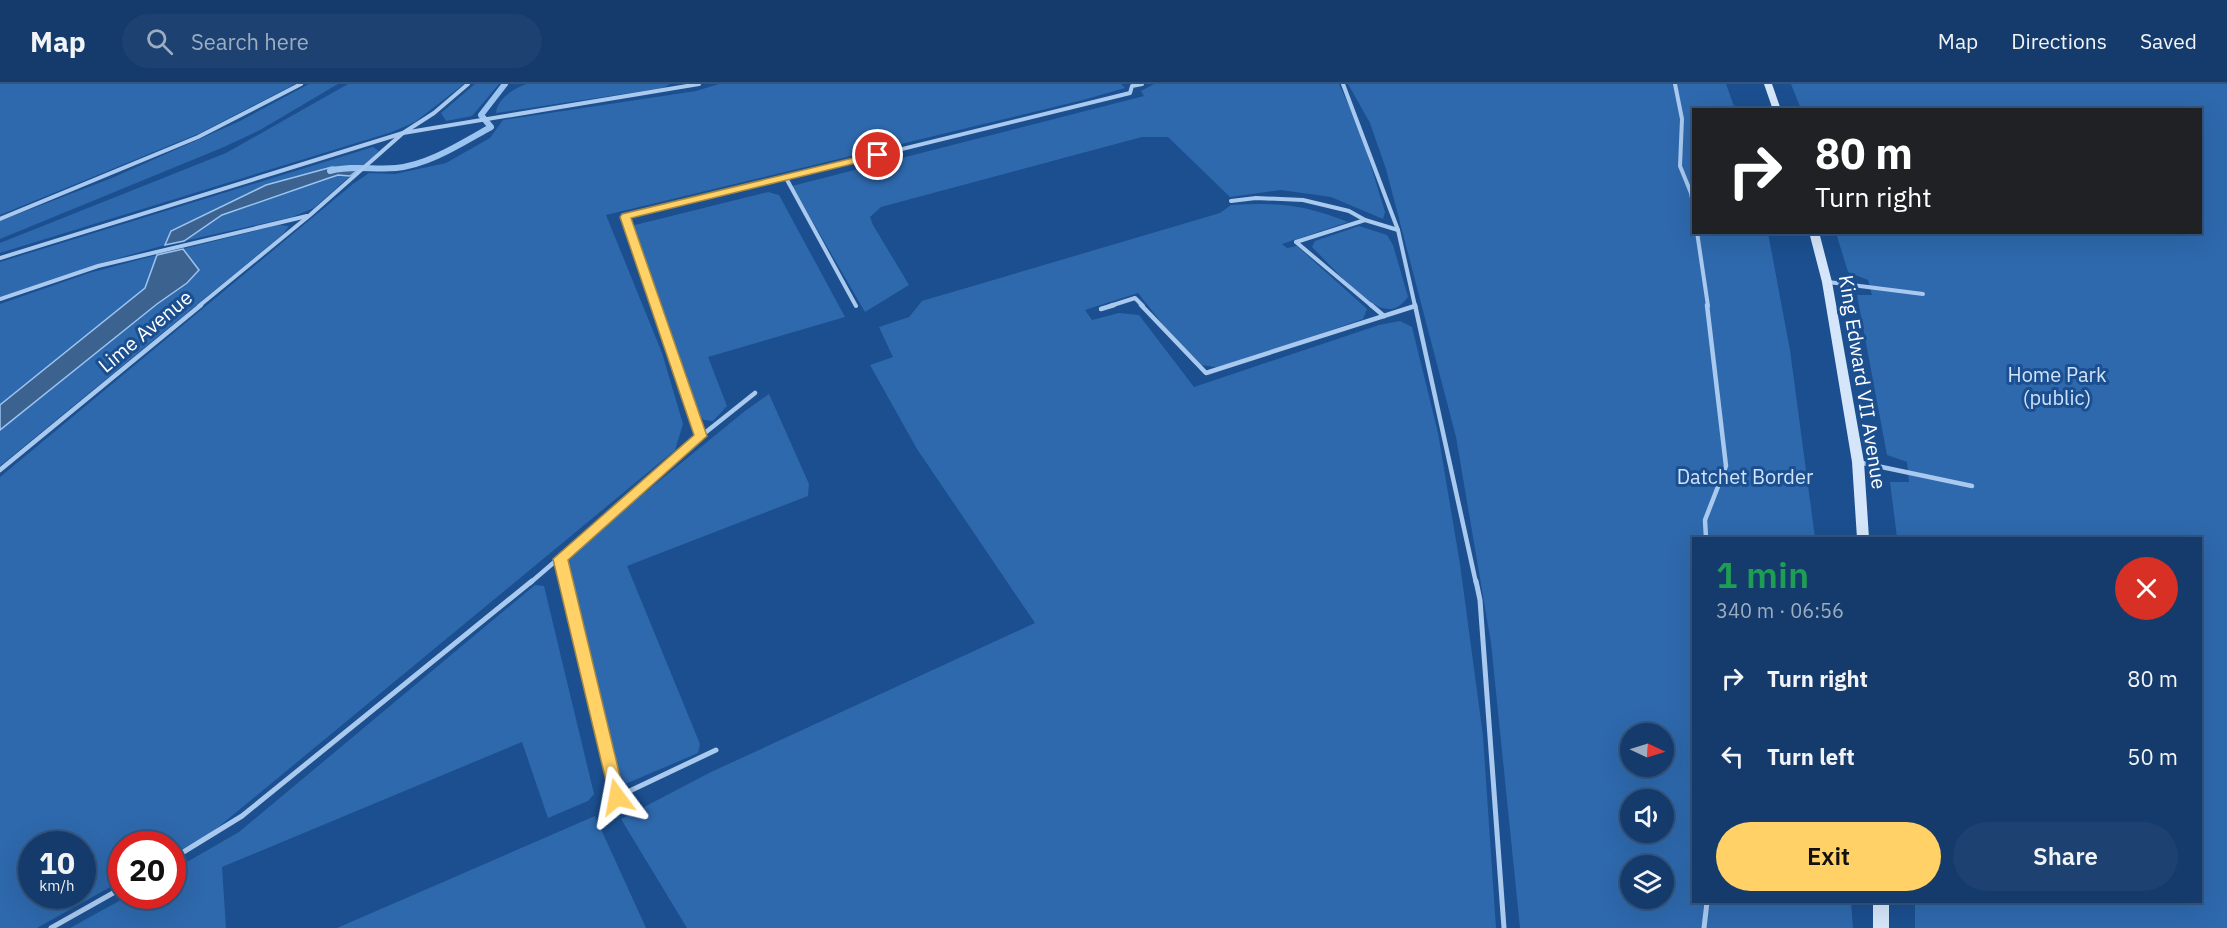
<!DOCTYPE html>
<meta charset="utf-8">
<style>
:root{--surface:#143b6b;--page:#1d4271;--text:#f1f3f6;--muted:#9dadc1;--line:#33557e;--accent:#ffd166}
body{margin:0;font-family:"IBM Plex Sans",sans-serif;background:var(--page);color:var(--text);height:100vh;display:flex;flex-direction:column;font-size:22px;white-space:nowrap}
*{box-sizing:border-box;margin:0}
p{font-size:20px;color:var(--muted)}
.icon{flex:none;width:33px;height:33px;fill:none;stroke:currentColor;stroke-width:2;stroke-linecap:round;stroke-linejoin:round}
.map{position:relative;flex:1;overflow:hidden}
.details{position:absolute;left:1692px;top:453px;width:510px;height:366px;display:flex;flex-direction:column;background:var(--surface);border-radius:0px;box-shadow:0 6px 24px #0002,0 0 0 2px var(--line)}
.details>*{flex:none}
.banner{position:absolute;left:1692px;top:24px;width:510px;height:126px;border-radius:0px;box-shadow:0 6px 24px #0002,0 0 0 2px var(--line);background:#202124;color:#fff;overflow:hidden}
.needle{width:39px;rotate:94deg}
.buttons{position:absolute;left:1620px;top:639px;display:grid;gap:12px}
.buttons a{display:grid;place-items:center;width:54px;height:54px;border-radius:50%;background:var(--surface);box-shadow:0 6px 24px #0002,0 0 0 2px var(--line);font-size:30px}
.speed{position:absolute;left:18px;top:747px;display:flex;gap:12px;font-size:30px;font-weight:700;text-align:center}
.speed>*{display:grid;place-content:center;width:78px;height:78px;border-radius:50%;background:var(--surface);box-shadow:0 6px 24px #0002,0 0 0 2px var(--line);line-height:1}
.speed small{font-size:15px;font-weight:400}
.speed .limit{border:9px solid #d22;background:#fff;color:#111}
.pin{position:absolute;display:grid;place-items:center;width:51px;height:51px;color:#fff;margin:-26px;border:3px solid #fff;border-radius:50%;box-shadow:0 2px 6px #0007}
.me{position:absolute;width:66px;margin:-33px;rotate:347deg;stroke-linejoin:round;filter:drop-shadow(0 0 4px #0008)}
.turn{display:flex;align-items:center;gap:21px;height:126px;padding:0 24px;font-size:27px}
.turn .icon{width:78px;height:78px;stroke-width:2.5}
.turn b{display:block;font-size:42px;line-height:51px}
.round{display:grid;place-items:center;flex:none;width:63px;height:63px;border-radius:32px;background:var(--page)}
.overview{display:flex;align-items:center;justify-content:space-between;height:102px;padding:0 24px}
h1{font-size:36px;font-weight:600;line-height:45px;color:#1e9e55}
.action{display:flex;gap:12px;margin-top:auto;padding:12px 24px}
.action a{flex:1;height:69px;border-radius:36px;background:var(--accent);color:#111;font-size:24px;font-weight:600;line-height:69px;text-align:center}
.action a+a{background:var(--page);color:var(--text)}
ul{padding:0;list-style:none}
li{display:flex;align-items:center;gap:18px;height:78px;padding:0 24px}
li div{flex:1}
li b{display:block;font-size:22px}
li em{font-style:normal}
header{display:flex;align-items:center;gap:36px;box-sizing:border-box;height:84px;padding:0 30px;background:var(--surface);border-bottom:2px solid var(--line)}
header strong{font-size:28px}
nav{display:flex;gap:33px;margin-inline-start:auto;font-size:21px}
.search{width:420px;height:54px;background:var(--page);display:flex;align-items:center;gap:15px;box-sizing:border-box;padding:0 21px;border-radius:33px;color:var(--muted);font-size:22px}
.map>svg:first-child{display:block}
</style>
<header>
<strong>Map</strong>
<div class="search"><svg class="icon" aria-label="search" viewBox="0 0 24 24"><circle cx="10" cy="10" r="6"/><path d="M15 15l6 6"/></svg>Search here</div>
<nav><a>Map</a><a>Directions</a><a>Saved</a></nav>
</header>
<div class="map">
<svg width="2227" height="844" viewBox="0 0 2227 844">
<rect width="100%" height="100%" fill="#1b4f8f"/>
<!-- green -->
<g fill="#2e69ad" fill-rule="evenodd">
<polygon points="0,0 295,0 200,49 0,131"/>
<polygon points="309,0 338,0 260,46 224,63 0,155 0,137 112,94 240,37"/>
<polygon points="348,0 464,0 415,38 392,48 0,169 0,159 226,69"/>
<polygon points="475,0 499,0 472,32 446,37 441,29"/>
<path d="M526,0h144l-7,4 -167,25c1,-14 17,-24 30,-29z"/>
<path d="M719,0h402l4,4 -42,12 -477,115 56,138 21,71 -8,26 -465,384 -37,20 -1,-10h-50l-1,37 -84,47h-37v-451l353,-293 16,-11 26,1 51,-11 44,-25 13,-18 193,-29zM32,760h50v52h-50z"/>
<polygon points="1154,0 1339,0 1360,46 1385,128 1383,135 1331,113 1281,106 1230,113 1168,53 1142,53 881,123 870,133 873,141 909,201 865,228 792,102 1144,12 1141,7"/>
<path d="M1348,0h378l9,25 -41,1v122l74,1 22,117 25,188h-121v364h157l2,26h-333l-29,-285 -35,-206 -70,-268 -16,-46zM1630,650h34v32h-34zM1630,716h34v32h-34zM1630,782h34v32h-34z"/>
<polygon points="1791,0 2227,0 2227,844 1915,844 1915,818 2200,818 2200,454 1897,454 1890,398 1909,398 1907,378 1887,371 1857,211 1872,211 1868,196 1848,188 1836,149 2200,148 2200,26 1801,25"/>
<polygon points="373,63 379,67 359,85 332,83 171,146 165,161 94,181 0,213 0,178"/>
<polygon points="338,91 350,92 314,124 292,133 184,157 222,131"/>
<polygon points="768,108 779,111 845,233 708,273 727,322 713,337 704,336 698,331 628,149 631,142"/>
<path d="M1255,120c38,0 57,4 93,18l-66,22 5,4 10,-2 70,63 -4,10 -141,49 -28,-4 -56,-71 -53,17 7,10 27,-7 20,2 55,72 185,-62 21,-4 12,6 26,106 22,131 23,172 13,192h-809l-66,-109 90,-47 324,-149 -118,-174 -47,-84 23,-8 -14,-30 30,-10 13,-16 298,-88 11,-8z"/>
<polygon points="279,141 289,142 283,150 0,382 0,346 157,220 187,199 198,187 183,165"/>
<path d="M1359,142l28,9 6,10 15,52c-5,6 -10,12 -19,12 -21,1 -61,-47 -77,-62l3,-6z"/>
<polygon points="157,171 146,204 0,321 0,220 89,189"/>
<polygon points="769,310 809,400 808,412 627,482 700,660 698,669 611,706 563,487 572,468 745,327"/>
<polygon points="535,501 544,502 594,710 588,717 548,734 522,658 222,783 226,844 70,844 128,812 172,812 173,786 239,748"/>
<polygon points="595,732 646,844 337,844"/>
</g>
<!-- water -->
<g fill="#3c6290" stroke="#9cc4f0" stroke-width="1.5">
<polygon points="332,83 359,85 350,92 338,91 326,95 222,131 184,157 165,161 171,147 266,101"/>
<polygon points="183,165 199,186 187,199 157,220 0,346 0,321 145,204 157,171"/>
</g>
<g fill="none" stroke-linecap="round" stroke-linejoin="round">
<!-- stream -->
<path stroke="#9cc4f0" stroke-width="6" d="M330,87c22,-6 44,-1 66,-3 33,-3 66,-25 95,-41l-10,-12 24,-31"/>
<!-- service-far2 -->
<g stroke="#a9c9ee" stroke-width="4">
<polyline points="1343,0 1398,146 1415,222"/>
<polyline points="1675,0 1682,35 1680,82 1691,109 1694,126"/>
<polyline points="786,94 856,222"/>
<polyline points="1231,117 1256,114 1303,116 1349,127 1365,136 1398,146"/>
<polyline points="0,135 198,53 301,0"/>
<polyline points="1697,148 1708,222"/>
<polyline points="1296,158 1372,222"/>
<polyline points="1296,158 1365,136"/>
<polyline points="0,174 403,49 699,0"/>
<polyline points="1828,198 1923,210"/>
<polyline points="0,215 98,182 307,132"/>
<polyline points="199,222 310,131 403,49 434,29 468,0"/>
<polyline points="657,222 626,133 1130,9 1132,2 1142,0"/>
<polyline points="1110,222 1135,214 1143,222"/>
</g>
<!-- service-far1 -->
<g stroke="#a9c9ee" stroke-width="4.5">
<polyline points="656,221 701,352"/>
<polyline points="1141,221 1206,289 1415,222"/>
<polyline points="1371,221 1384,232"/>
<polyline points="1415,221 1476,499"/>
<polyline points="1101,225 1114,221"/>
<polyline points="1858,378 1972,402"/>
<polyline points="0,386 201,221"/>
<polyline points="1706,454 1705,436 1726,382 1707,221"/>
<polyline points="560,475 566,499"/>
<polyline points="530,499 701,352 755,309"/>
</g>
<!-- service -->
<g stroke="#a9c9ee" stroke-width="5">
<polyline points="565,497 617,713 716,666"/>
<polyline points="1476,497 1480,516 1504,844"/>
<polyline points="172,775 242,732 532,497"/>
<polyline points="51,844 122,804"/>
<polyline points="1704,844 1707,818"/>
</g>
<!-- secondary -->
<g fill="#d6e6fa" fill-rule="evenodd">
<polygon points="1764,0 1772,0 1781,26 1773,26"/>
<polygon points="1809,148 1819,148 1832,198 1864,378 1869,454 1857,454 1852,378 1822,198"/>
<rect x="1873" y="818" width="16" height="26"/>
</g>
</g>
<!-- route -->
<polygon fill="#ffd166" stroke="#a68842" stroke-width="1.5" points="878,68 881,69 881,73 631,134 707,352 568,476 625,713 623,718 617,720 611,718 553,475 694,351 620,133 622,130"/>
<g text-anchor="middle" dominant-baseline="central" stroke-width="6" stroke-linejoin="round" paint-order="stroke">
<!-- street labels -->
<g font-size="20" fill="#fff" stroke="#1b4f8f">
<text transform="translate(145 247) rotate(-40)">Lime Avenue</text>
<text transform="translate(1863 298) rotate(81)">King Edward VII Avenue</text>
</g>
<!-- park labels -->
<g font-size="20" fill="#cfe3fa" stroke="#1b4f8f">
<text x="2057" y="290">Home Park<tspan x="2057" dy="23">(public)</tspan></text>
<text x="1745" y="392">Datchet Border</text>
</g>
</g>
</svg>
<div class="buttons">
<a><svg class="needle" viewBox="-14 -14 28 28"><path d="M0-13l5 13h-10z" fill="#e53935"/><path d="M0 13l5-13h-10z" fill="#9dadc1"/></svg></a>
<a><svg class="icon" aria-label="sound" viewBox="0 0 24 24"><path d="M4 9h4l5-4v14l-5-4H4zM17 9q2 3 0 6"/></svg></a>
<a><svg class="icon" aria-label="layers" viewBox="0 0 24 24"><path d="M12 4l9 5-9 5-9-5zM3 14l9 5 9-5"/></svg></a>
</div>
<div class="speed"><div>10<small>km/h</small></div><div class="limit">20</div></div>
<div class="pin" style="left:878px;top:71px;background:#d93025"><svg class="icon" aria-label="arrive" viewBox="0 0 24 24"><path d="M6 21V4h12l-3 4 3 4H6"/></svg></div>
<svg class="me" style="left:617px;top:713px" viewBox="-20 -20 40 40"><path d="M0-17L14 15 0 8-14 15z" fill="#ffd166" stroke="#fff" stroke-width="4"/></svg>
<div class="banner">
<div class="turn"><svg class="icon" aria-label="right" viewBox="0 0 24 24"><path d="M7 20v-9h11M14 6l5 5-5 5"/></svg><div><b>80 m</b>Turn right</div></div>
</div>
<section class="details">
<div class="overview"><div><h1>1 min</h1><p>340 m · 06:56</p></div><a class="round" style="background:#d93025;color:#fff"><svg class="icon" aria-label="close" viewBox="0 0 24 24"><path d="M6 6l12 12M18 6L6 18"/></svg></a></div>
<ul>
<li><svg class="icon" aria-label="right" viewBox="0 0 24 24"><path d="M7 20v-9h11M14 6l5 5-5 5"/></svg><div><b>Turn right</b></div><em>80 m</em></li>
<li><svg class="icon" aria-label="left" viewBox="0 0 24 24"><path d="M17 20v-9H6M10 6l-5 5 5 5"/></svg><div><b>Turn left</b></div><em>50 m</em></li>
</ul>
<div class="action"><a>Exit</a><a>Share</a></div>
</section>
</div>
